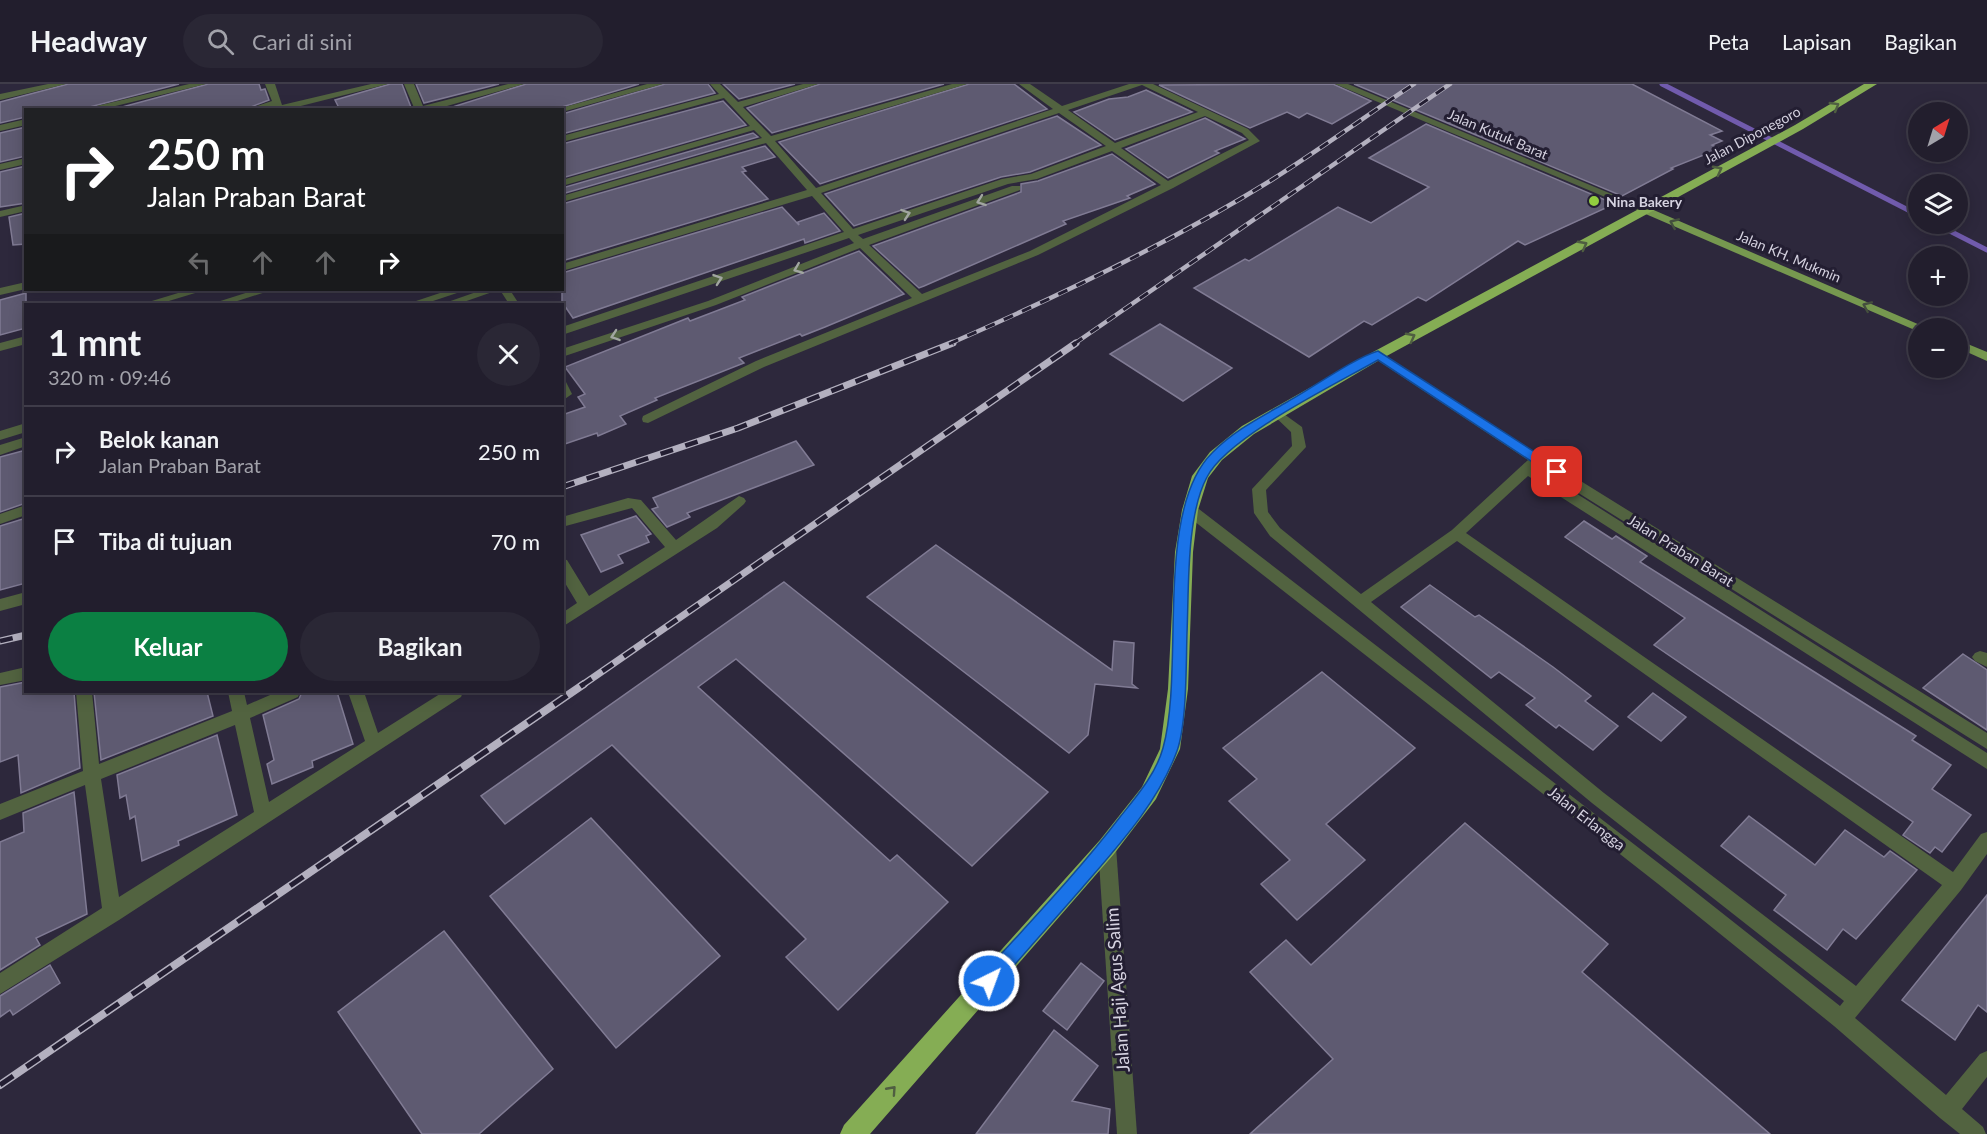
<!DOCTYPE html>
<html lang="id">
<meta charset="utf-8">
<style>
:root{--surface:#221e2d;--page:#2a2735;--text:#f1f3f6;--muted:#a2a2aa;--line:#3f3c49;--accent:#0b8043}
body{margin:0;font-family:Lato,sans-serif;background:var(--page);color:var(--text);height:100vh;display:flex;flex-direction:column;font-size:22px;white-space:nowrap}
*{box-sizing:border-box;margin:0}
p{font-size:20px;color:var(--muted)}
.icon{flex:none;width:33px;height:33px;fill:none;stroke:currentColor;stroke-width:2;stroke-linecap:round;stroke-linejoin:round}
.map{position:relative;flex:1;overflow:hidden}
.details{position:absolute;left:24px;top:219px;width:540px;height:390px;display:flex;flex-direction:column;background:var(--surface);border-radius:0px;box-shadow:0 3px 15px #0003,0 0 0 2px var(--line)}
.details>*{flex:none}
.hud{position:absolute;left:24px;top:24px;width:540px;height:183px;border-radius:0px;box-shadow:0 3px 15px #0003,0 0 0 2px var(--line);background:#202124;color:#fff;overflow:hidden}
.needle{width:39px;rotate:38deg}
.buttons{position:absolute;left:1908px;top:18px;display:grid;gap:12px}
.buttons a{display:grid;place-items:center;width:60px;height:60px;border-radius:50%;background:var(--surface);box-shadow:0 3px 15px #0003,0 0 0 2px var(--line);font-size:30px}
.pin{position:absolute;display:grid;place-items:center;width:51px;height:51px;color:#fff;margin:-26px;border-radius:12px;box-shadow:0 3px 9px #0006}
.me{position:absolute;width:66px;margin:-33px;rotate:42deg;stroke-linejoin:round;filter:drop-shadow(0 0 4px #0008)}
.turn{display:flex;align-items:center;gap:21px;height:126px;padding:0 24px;font-size:27px}
.turn .icon{width:78px;height:78px;stroke-width:2.5}
.turn b{display:block;font-size:42px;line-height:51px}
.lanes{display:flex;align-items:center;height:57px;padding:0 24px;background:#0003;justify-content:center;gap:30px;direction:ltr}
.lanes .off{opacity:.35}
.round{display:grid;place-items:center;flex:none;width:63px;height:63px;border-radius:32px;background:var(--page)}
.summary{display:flex;align-items:center;justify-content:space-between;height:102px;padding:0 24px}
h1{font-size:36px;font-weight:700;line-height:45px}
.primary-button{display:flex;gap:12px;margin-top:auto;padding:12px 24px}
.primary-button a{flex:1;height:69px;border-radius:36px;background:var(--accent);color:#fff;font-size:24px;font-weight:700;line-height:69px;text-align:center}
.primary-button a+a{background:var(--page);color:var(--text)}
ul{padding:0;list-style:none}
li{display:flex;align-items:center;gap:18px;height:90px;padding:0 24px;border-top:2px solid var(--line)}
li div{flex:1}
li b{display:block;font-size:22px}
li em{font-style:normal}
header{display:flex;align-items:center;gap:36px;box-sizing:border-box;height:84px;padding:0 30px;background:var(--surface);border-bottom:2px solid var(--line)}
header strong{font-size:28px}
nav{display:flex;gap:33px;margin-inline-start:auto;font-size:21px}
.search{width:420px;height:54px;background:var(--page);display:flex;align-items:center;gap:15px;box-sizing:border-box;padding:0 21px;border-radius:33px;color:var(--muted);font-size:22px}
.map>svg:first-child{display:block}
</style>
<header>
<strong>Headway</strong>
<div class="search"><svg class="icon" aria-label="search" viewBox="0 0 24 24"><circle cx="10" cy="10" r="6"/><path d="M15 15l6 6"/></svg>Cari di sini</div>
<nav><a>Peta</a><a>Lapisan</a><a>Bagikan</a></nav>
</header>
<div class="map">
<svg width="1987" height="1050" viewBox="0 0 1987 1050">
<rect width="100%" height="100%" fill="#2d283c"/>
<g fill="none" stroke-linecap="round" stroke-linejoin="round">
<!-- stream -->
<g stroke="#715bad" stroke-width="5">
<polyline points="1662,0 1918,131"/>
<polyline points="1936,140 1987,166"/>
</g>
</g>
<!-- building -->
<g fill="#5e5a71" stroke="#807b94" stroke-width="1.5">
<polygon points="68,0 179,0 78,26 26,26 26,33 0,39 0,18"/>
<polygon points="208,0 259,0 261,6 265,5 269,16 243,26 111,26"/>
<polygon points="390,0 402,0 412,26 340,26 335,16"/>
<polygon points="416,0 499,0 424,19"/>
<polygon points="526,0 639,0 552,26 443,26"/>
<polygon points="665,0 708,0 715,9 562,50 562,30"/>
<polygon points="723,0 795,0 739,15"/>
<polygon points="820,0 944,0 772,49 747,24"/>
<polygon points="969,0 1014,0 1047,25 820,100 779,58"/>
<polygon points="1333,0 1371,17 1332,40 1307,29 1299,34 1287,28 1250,44 1159,1"/>
<polygon points="1354,0 1632,0 1722,47 1710,51 1722,57 1712,61 1719,65 1671,84 1673,85 1622,112"/>
<polygon points="1146,6 1192,28 1115,56 1074,28 1109,15 1128,13"/>
<polygon points="723,17 746,41 562,94 562,60"/>
<polygon points="1057,32 1101,61 1030,88 1001,93 854,142 825,110"/>
<polygon points="1205,34 1245,55 1215,67 1219,69 1168,94 1126,65"/>
<polygon points="1426,40 1610,118 1606,120 1610,122 1525,161 1518,157 1426,217 1418,213 1372,241 1364,237 1309,273 1194,204 1245,175 1249,177 1338,123 1371,139 1429,103 1369,74"/>
<polygon points="26,43 26,72 0,78 0,49"/>
<polygon points="753,49 758,53 562,110 562,104"/>
<polygon points="765,62 775,73 742,83 746,87 742,88 768,115 562,177 562,120"/>
<polygon points="1112,70 1155,100 1127,112 1130,114 1063,137 1066,140 924,202 919,204 873,162 1021,108 1021,100 1038,97"/>
<polygon points="26,82 26,119 0,123 0,88"/>
<polygon points="782,123 799,141 798,138 824,129 840,147 805,159 804,155 573,234 562,218 562,189"/>
<polygon points="26,129 26,160 13,161 9,133"/>
<polygon points="859,167 904,210 825,243 802,252 800,250 739,274 744,279 655,314 657,316 620,332 626,340 598,352 597,349 562,361 562,331 585,323 578,313 585,310 565,283 688,234 690,237 745,216 742,213"/>
<polygon points="26,209 26,244 0,251 0,216"/>
<polygon points="1160,240 1232,284 1183,317 1110,270"/>
<polygon points="796,357 814,381 687,429 690,433 667,443 652,425 658,423 653,414"/>
<polygon points="26,366 26,419 0,428 0,373"/>
<polygon points="636,432 651,450 646,452 649,458 618,471 623,479 601,488 581,451"/>
<polygon points="26,434 26,499 0,506 0,442"/>
<polygon points="1584,437 1612,455 1616,452 1647,472 1640,478 1916,652 1912,656 1951,681 1932,705 1971,731 1942,768 1935,763 1930,769 1903,751 1913,738 1654,561 1685,534 1565,453"/>
<polygon points="936,461 1112,586 1114,557 1134,559 1132,600 1137,604 1095,600 1088,651 1069,669 867,513"/>
<polygon points="784,498 1048,708 972,782 736,575 698,603 890,777 897,771 948,818 838,926 786,873 806,855 612,661 505,740 481,712"/>
<polygon points="1430,501 1475,533 1479,531 1553,583 1591,612 1585,617 1618,642 1593,666 1559,641 1556,644 1526,621 1535,614 1499,588 1491,594 1401,523"/>
<polygon points="1963,570 1987,586 1987,646 1923,604"/>
<polygon points="1322,588 1415,664 1326,740 1365,776 1297,836 1261,800 1290,776 1229,717 1257,695 1223,664"/>
<polygon points="26,598 26,608 74,608 80,684 21,709 18,671 0,678 0,603"/>
<polygon points="94,608 207,608 213,632 101,676"/>
<polygon points="302,608 337,608 353,660 312,677 313,683 272,700 267,680 274,676 263,631 299,615"/>
<polygon points="1653,609 1686,633 1661,657 1628,633"/>
<polygon points="217,651 237,731 178,757 179,761 142,777 135,732 130,735 126,711 120,714 117,691"/>
<polygon points="74,708 87,830 36,854 40,861 0,886 0,758 24,748 23,729"/>
<polygon points="1749,732 1815,781 1845,746 1884,773 1890,767 1917,786 1856,855 1843,845 1827,866 1774,826 1786,811 1721,762"/>
<polygon points="591,734 720,872 616,964 490,812"/>
<polygon points="1465,739 1608,860 1582,888 1770,1050 1250,1050 1333,975 1250,888 1286,856 1311,881"/>
<polygon points="1987,811 1987,928 1978,921 1955,956 1902,916"/>
<polygon points="444,847 553,985 479,1050 422,1050 338,928"/>
<polygon points="1081,879 1104,897 1067,946 1043,927"/>
<polygon points="50,881 60,899 13,931 10,926 0,933 0,912"/>
<polygon points="1054,946 1098,982 1072,1017 1110,1025 1108,1050 976,1050"/>
</g>
<g fill="none" stroke-linecap="round" stroke-linejoin="round">
<!-- minor -->
<g fill="#526340" fill-rule="evenodd">
<polygon points="48,0 66,0 0,16 0,10"/>
<polygon points="189,0 206,0 99,26 80,26"/>
<polygon points="265,0 275,0 282,21 371,0 388,0 285,26 267,26 274,22 261,26 245,26 272,17"/>
<polygon points="404,0 414,0 423,22 508,0 524,0 433,26 415,26"/>
<polygon points="647,0 663,0 562,28 562,26 554,26"/>
<path d="M710,0h10l18,18 65,-18h15l-75,23 28,29 181,-52h15l-192,57 41,47 237,-79 -34,-25h11l32,22 67,-22h24l95,45 12,12 -87,47 -135,67 -274,112 -116,56 -5,-1 -1,-3 1,-3 113,-55 156,-63 -52,-50 -144,57 -154,52v-8l146,-48 146,-58 -5,-5 -287,97v-8l282,-95 -32,-36 -250,75v-7l245,-74 -41,-47 -204,59v-6l200,-58 -8,-8 -192,56v-6l188,-54 -26,-28 -162,44v-6l157,-42zM1142,1l56,27 -83,31 -47,-33zM1059,29l47,33 -75,28 -29,5 -149,50 -32,-36zM1205,32l37,17 7,7 -81,41 -47,-33zM1112,67l49,34 -131,66 -108,43 -53,-49 151,-55v-4h-8l-149,53 -5,-4 150,-51 29,-5z"/>
<polygon points="1335,0 1348,0 1650,126 1641,128"/>
<polygon points="26,35 26,41 0,47 0,41"/>
<polygon points="26,74 26,80 0,86 0,80"/>
<polygon points="26,121 26,127 0,133 0,127"/>
<polygon points="26,198 26,205 0,211 0,204"/>
<polygon points="188,206 205,206 159,220 142,220"/>
<polygon points="255,206 272,206 228,220 211,220"/>
<polygon points="449,206 466,206 424,220 407,220"/>
<polygon points="482,206 498,206 458,220 442,220"/>
<polygon points="500,206 510,206 519,220 509,220"/>
<polygon points="26,252 26,260 0,267 0,259"/>
<path d="M1378,267l164,106 445,276v16l-450,-282 -1,1 451,285v16l-459,-293 -62,57 487,339 28,-38 6,-2v22l-26,36 -106,128 91,77 34,-41 7,-3v26l-25,32 21,18 3,7h-26l-20,-16 -106,-92 -172,-139 -477,-373 -2,-4 2,-4h10l479,369 166,131 4,-5 -252,-198 -322,-267 -16,-23 -2,-24 40,-43 -1,-14 -20,-19 6,-4 25,18 4,20 -40,43 2,22 12,16 81,66 91,-64 76,-70 -154,-102v-6zM1457,457l485,344 -86,101 -252,-193 -233,-191z"/>
<polygon points="562,297 566,298 572,310 562,317"/>
<polygon points="26,339 26,348 0,356 0,347"/>
<polygon points="26,353 26,362 0,371 0,361"/>
<polygon points="739,412 744,414 746,417 744,420 717,444 562,543 562,529 577,519 562,494 562,475 567,476 589,512 665,463 632,424 562,443 562,433 628,414 641,416 676,456"/>
<polygon points="26,421 26,431 0,440 0,430"/>
<polygon points="26,508 26,520 0,527 0,515"/>
<polygon points="1980,567 1987,569 1987,583 1975,577 1972,573 1975,569"/>
<polygon points="26,583 26,596 0,601 0,589"/>
<path d="M76,608h16l7,72 133,-53 -4,-19h16l3,13 30,-13h23l-2,5 -48,21 19,84 96,-61 -17,-49h16l14,41 65,-41h20l-2,5 -342,223 -119,74v-21l102,-65 -17,-123 -85,35v-16l83,-33zM235,641l19,87 -135,85 -18,-118z"/>
<polygon points="1107,755 1113,757 1116,763 1137,1050 1117,1050 1098,763 1101,757"/>
</g>
<!-- major -->
<g fill="#76984f" fill-rule="evenodd">
<polygon points="1641,124 1649,124 1927,244 1917,247 1641,128"/>
<polygon points="1958,256 1987,268 1987,277 1958,264"/>
</g>
<!-- highway -->
<polygon fill="#85ad54" fill-rule="evenodd" points="1864,0 1877,0 1803,45 1383,274 1254,350 1222,376 1208,394 1198,426 1193,468 1188,605 1180,665 1156,715 1114,770 870,1050 840,1050 844,1041 1100,756 1142,703 1160,665 1168,605 1175,468 1182,426 1192,392 1210,368 1242,342 1373,268 1795,41"/>
<defs>
<g id="rail-far2">
<path d="M949,260c110,-48 219,-100 321,-163 49,-31 96,-65 144,-97"/>
<polyline points="1074,260 1450,0"/>
</g>
<g id="rail-far1">
<polyline points="562,403 738,344 953,259"/>
<polyline points="0,557 26,551"/>
<polyline points="581,602 1076,259"/>
</g>
<polyline id="rail" points="0,1001 584,600"/>
</defs>
<!-- rail-far2 casing -->
<use href="#rail-far2" stroke="#b3b0bf" stroke-width="4.5"/>
<!-- rail-far1 casing -->
<use href="#rail-far1" stroke="#b3b0bf" stroke-width="7"/>
<!-- rail casing -->
<use href="#rail" stroke="#b3b0bf" stroke-width="8"/>
<!-- rail-far2 -->
<use href="#rail-far2" stroke="#231e32" stroke-width="3" stroke-dasharray="10" stroke-linecap="butt"/>
<!-- rail-far1 -->
<use href="#rail-far1" stroke="#231e32" stroke-width="4.5" stroke-dasharray="13" stroke-linecap="butt"/>
<!-- rail -->
<use href="#rail" stroke="#231e32" stroke-width="5" stroke-dasharray="16" stroke-linecap="butt"/>
</g>
<!-- one-way arrows -->
<defs><path id="oneway-chevron" d="M-2-3.5L2.5 0L-2 3.5" fill="none" stroke-width="1.6" stroke-linecap="round" stroke-linejoin="round" transform="scale(1.5)"/></defs>
<g stroke="#4f5e41">
<use href="#oneway-chevron" transform="translate(1835 22) rotate(-31)"/>
<use href="#oneway-chevron" transform="translate(1718 86) rotate(-28)"/>
<use href="#oneway-chevron" transform="translate(1583 161) rotate(-28)"/>
<use href="#oneway-chevron" transform="translate(1411 253) rotate(-28)"/>
<use href="#oneway-chevron" transform="translate(892 1006) rotate(-48)"/>
</g>
<g stroke="#a1a6a0">
<use href="#oneway-chevron" transform="translate(981 117) rotate(160)"/>
<use href="#oneway-chevron" transform="translate(906 130) rotate(-19)"/>
<use href="#oneway-chevron" transform="translate(798 185) rotate(158)"/>
<use href="#oneway-chevron" transform="translate(718 195) rotate(-19)"/>
<use href="#oneway-chevron" transform="translate(615 252) rotate(161)"/>
</g>
<g stroke="#444f3e">
<use href="#oneway-chevron" transform="translate(1674 139) rotate(-157)"/>
<use href="#oneway-chevron" transform="translate(1867 222) rotate(-157)"/>
</g>
<!-- route -->
<path fill="#1a73e8" stroke="#114b97" stroke-width="1.5" d="M1378,267l183,118v6h-9l-174,-115c-42,24 -151,77 -171,117 -21,39 -18,112 -20,156 -1,31 0,90 -10,118 -19,52 -59,95 -95,137 -29,33 -58,66 -87,99l-6,2 -6,-2 -3,-6 3,-7c46,-51 95,-102 137,-157 16,-20 36,-43 43,-69 22,-79 -9,-237 49,-295 21,-22 49,-36 75,-51 24,-13 67,-44 91,-51z"/>
<!-- markers -->
<circle fill="#92cd3f" stroke="#231e32" stroke-width="2" cx="1594" cy="117" r="6"/>
<g text-anchor="middle" dominant-baseline="central" stroke-width="6" stroke-linejoin="round" paint-order="stroke">
<!-- far-street labels -->
<g font-size="14" fill="#d5d2e0" stroke="#231e32">
<text transform="translate(1498 50) rotate(23)">Jalan Kutuk Barat</text>
<text transform="translate(1752 51) rotate(-28)">Jalan Diponegoro</text>
<text transform="translate(1789 172) rotate(23)">Jalan KH. Mukmin</text>
</g>
<!-- far-poi labels -->
<g font-size="14" font-weight="bold" fill="#d5d2e0" stroke="#231e32" text-anchor="start">
<text x="1606" y="117">Nina Bakery</text>
</g>
<!-- street labels -->
<g font-size="15" fill="#d5d2e0" stroke="#231e32">
<text transform="translate(1681 466) rotate(32)">Jalan Praban Barat</text>
<text transform="translate(1587 734) rotate(38)">Jalan Erlangga</text>
</g>
<!-- near-street labels -->
<g font-size="18" fill="#d5d2e0" stroke="#231e32">
<text transform="translate(1117 906) rotate(-94)">Jalan Haji Agus Salim</text>
</g>
</g>
</svg>
<div class="buttons">
<a><svg class="needle" viewBox="-14 -14 28 28"><path d="M0-13l5 13h-10z" fill="#e53935"/><path d="M0 13l5-13h-10z" fill="#a2a2aa"/></svg></a>
<a><svg class="icon" aria-label="layers" viewBox="0 0 24 24"><path d="M12 4l9 5-9 5-9-5zM3 14l9 5 9-5"/></svg></a>
<a>+</a>
<a>−</a>
</div>
<div class="pin" style="left:1557px;top:388px;background:#d93025"><svg class="icon" aria-label="arrive" viewBox="0 0 24 24"><path d="M6 21V4h12l-3 4 3 4H6"/></svg></div>
<svg class="me" style="left:989px;top:897px" viewBox="-20 -20 40 40"><circle r="17" fill="#1a73e8" stroke="#fff" stroke-width="3"/><path d="M0-11L8 9 0 5-8 9z" fill="#fff"/></svg>
<div class="hud">
<div class="turn"><svg class="icon" aria-label="right" viewBox="0 0 24 24"><path d="M7 20v-9h11M14 6l5 5-5 5"/></svg><div><b>250 m</b>Jalan Praban Barat</div></div>
<div class="lanes"><svg class="icon off" aria-label="left" viewBox="0 0 24 24"><path d="M17 20v-9H6M10 6l-5 5 5 5"/></svg><svg class="icon off" aria-label="ahead" viewBox="0 0 24 24"><path d="M12 20V5M6 11l6-6 6 6"/></svg><svg class="icon off" aria-label="ahead" viewBox="0 0 24 24"><path d="M12 20V5M6 11l6-6 6 6"/></svg><svg class="icon" aria-label="right" viewBox="0 0 24 24"><path d="M7 20v-9h11M14 6l5 5-5 5"/></svg></div>
</div>
<section class="details">
<div class="summary"><div><h1>1 mnt</h1><p>320 m · 09:46</p></div><a class="round"><svg class="icon" aria-label="close" viewBox="0 0 24 24"><path d="M6 6l12 12M18 6L6 18"/></svg></a></div>
<ul>
<li><svg class="icon" aria-label="right" viewBox="0 0 24 24"><path d="M7 20v-9h11M14 6l5 5-5 5"/></svg><div><b>Belok kanan</b><p>Jalan Praban Barat</p></div><em>250 m</em></li>
<li><svg class="icon" aria-label="arrive" viewBox="0 0 24 24"><path d="M6 21V4h12l-3 4 3 4H6"/></svg><div><b>Tiba di tujuan</b></div><em>70 m</em></li>
</ul>
<div class="primary-button"><a>Keluar</a><a>Bagikan</a></div>
</section>
</div>
